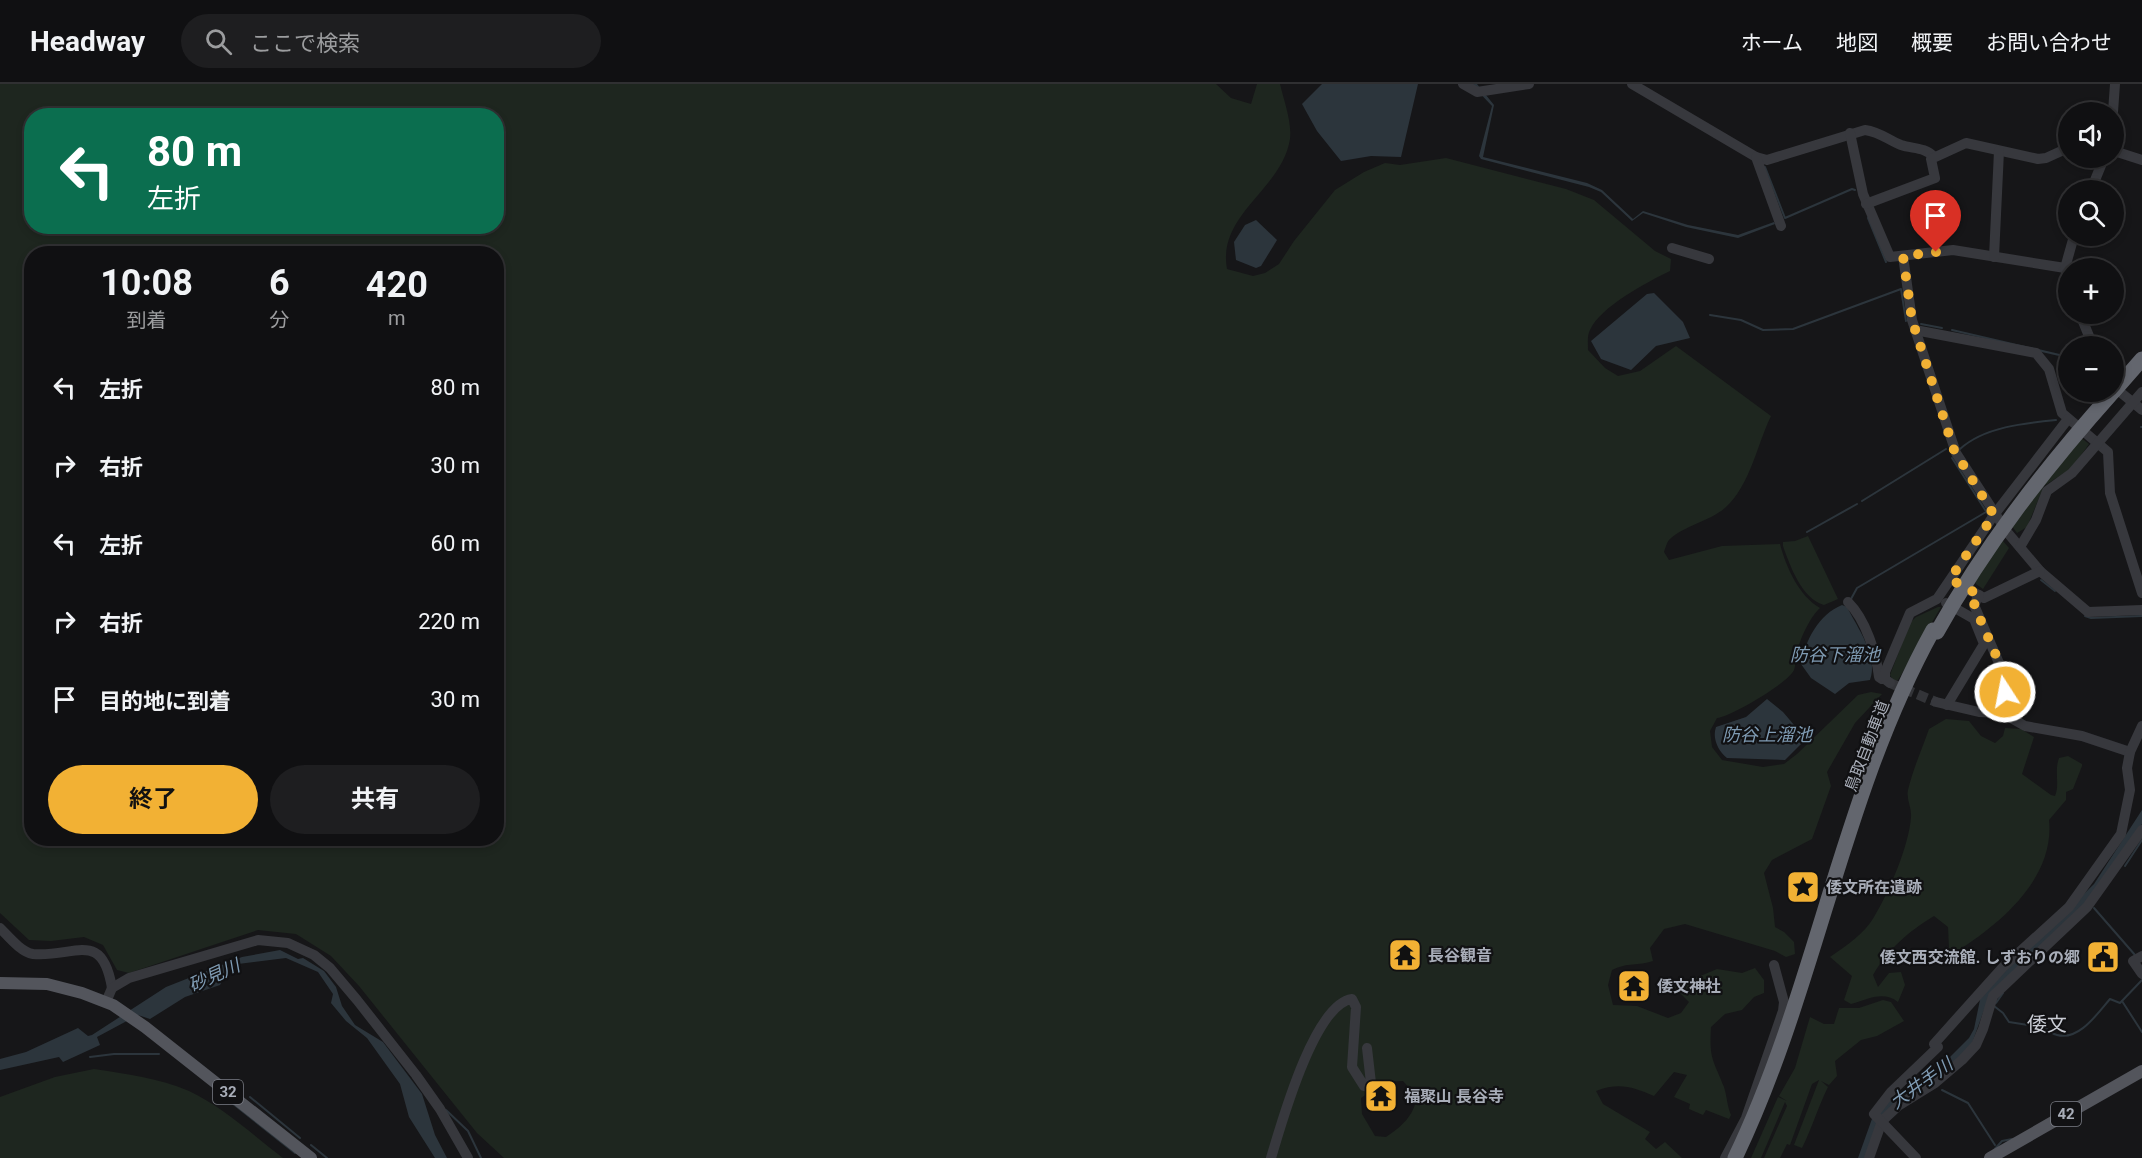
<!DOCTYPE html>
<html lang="ja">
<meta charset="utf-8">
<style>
:root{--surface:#101012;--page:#1e1e20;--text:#f1f3f6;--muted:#9c9d9f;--line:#303032;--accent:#f2b134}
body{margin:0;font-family:Roboto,"Noto Sans JP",sans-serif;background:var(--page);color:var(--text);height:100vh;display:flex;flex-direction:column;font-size:22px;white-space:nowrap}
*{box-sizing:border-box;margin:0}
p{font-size:20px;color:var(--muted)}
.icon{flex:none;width:33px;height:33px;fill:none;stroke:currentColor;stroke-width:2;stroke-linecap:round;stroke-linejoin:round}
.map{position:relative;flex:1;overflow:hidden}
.sheet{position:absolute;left:24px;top:162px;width:480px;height:600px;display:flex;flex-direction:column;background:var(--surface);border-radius:24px;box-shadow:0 3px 9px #0003,0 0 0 2px var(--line)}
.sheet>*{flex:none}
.hud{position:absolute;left:24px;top:24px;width:480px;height:126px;border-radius:24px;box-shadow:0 3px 9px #0003,0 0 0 2px var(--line);background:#0b6e4f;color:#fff;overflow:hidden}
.fabs{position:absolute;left:2058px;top:18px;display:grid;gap:12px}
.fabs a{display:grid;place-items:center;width:66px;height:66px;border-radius:50%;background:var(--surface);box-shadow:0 3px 9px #0003,0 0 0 2px var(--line);font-size:30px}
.pin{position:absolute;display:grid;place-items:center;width:51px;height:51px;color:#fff;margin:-62px -26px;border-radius:50% 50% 50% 0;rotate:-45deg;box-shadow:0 0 6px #0007}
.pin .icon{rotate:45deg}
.me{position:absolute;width:66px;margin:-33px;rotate:349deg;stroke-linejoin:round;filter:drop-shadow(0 0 4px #0008)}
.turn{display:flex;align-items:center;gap:21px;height:126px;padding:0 24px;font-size:27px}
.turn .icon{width:78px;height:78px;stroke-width:2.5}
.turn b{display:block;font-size:42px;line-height:51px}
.eta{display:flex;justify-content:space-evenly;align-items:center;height:102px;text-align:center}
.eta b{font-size:36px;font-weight:700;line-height:42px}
.cta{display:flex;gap:12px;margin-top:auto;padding:12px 24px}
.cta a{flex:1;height:69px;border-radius:36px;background:var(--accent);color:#111;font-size:24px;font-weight:700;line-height:69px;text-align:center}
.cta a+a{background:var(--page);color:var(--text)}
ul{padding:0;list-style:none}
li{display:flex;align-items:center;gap:18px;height:78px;padding:0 24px}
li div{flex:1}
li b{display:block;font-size:22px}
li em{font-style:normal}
header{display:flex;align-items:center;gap:36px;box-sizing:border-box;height:84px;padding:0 30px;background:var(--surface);border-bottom:2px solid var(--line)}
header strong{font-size:28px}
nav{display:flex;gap:33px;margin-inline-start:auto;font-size:21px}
.search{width:420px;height:54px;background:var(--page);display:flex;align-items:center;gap:15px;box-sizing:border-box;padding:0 21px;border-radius:33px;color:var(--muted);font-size:22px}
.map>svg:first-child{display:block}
</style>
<header>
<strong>Headway</strong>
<div class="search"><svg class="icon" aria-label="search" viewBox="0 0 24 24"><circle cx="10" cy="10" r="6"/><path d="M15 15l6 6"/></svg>ここで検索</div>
<nav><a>ホーム</a><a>地図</a><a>概要</a><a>お問い合わせ</a></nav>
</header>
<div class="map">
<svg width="2142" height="1074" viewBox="0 0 2142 1074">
<rect width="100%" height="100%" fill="#161618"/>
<!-- green -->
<g fill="#1e261f" fill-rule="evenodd">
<path d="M0,0h1216l15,14 20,6 6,-20h23c4,17 12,38 10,55 -8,51 -73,75 -63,130l26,7 12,-3 14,-9 15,-23 41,-51 29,-18 21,-9 15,2 46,-7 120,31 28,11 61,51 16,8 -1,12c-23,11 -70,36 -80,59 -3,5 -2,14 -2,20l17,18 13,8 22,-5 36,-25 95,70c-14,29 -21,69 -45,91 -15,14 -43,19 -57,33 -2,2 -4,9 -5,12l5,8 53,-14 58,-2c6,23 19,52 40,64 -10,9 -20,31 -23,44 -2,6 -1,13 -3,18 -6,13 -62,46 -77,48l-7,13 2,16 10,13 41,7 21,-3 13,-10 61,-59 13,-3 11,2 -27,29 -28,49 4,14 -19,53 -40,21 -8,13 9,35 2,19 9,5 10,10 1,12 -9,3 -11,-6 -90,-27 -21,5 -14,19 3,13c-15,5 -25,1 -41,9l-4,15 5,20 24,1 31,12 13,-5 8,-11 -18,-18 15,-2 31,-13 25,4 13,-5 9,12v13l-10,4 -12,13 -17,4 -14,13c-2,32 2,32 13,60 3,9 3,19 7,28l-2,4 -23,-9 -3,5 -14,-6 1,-5 -16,-7 13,-22 -13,-3 -20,24c-21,-9 -35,-14 -58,-5l7,13 47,28 -5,7 11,10 9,-7 17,16h-1178l-27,-25 -118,-147 -28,-30 -35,-22 -38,-4 -129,43 -12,-3 -14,-25 -19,-8 -33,4 -22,-1 -29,-27zM32,32h464v110h-464zM32,170h464v584h-464zM1403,997l14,16c-4,20 -15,29 -31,40l-11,-1 -13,-22 -1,-16 24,-16z"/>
<polygon points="2080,353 2089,360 2072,384 2044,402 2027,443 2017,449 2011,441"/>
<path d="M1808,452l30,63 -14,6c-22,-6 -34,-39 -41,-59v-4l12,-1z"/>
<polygon points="2002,456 2009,464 1983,505 1976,500 1974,495"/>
<polygon points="1938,523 1941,523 1898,596 1893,596 1890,591 1910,539 1916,533"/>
<path d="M1946,635l23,2 12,15 14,7 8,-7 2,-8 16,1 13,8 -12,37 29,21 4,1c5,-11 -1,-24 4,-38l9,-2 14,8v2l-9,23 -7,3v8l-17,20c6,57 -47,103 -92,131l-8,-3 -1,-21 -14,-11c-26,16 -45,32 -61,59l5,12 11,-14 12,-1 4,13 -7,17c-15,-12 -32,-2 -47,2l-7,-4 8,-24 -22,-19c16,-11 34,-23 44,-40 15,-25 35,-71 37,-100 1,-9 -5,-18 -3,-27 5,-21 14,-41 21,-61z"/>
<path d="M1883,916l8,2 13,19 -27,15 -16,4 -26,21 2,15 -8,9 -8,-4 7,6c-10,20 -16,41 -26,61l-8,-3 25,-65 -7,4 -22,61 -3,-1 -7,14h-16l23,-52 -2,-4 -24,56h-10l27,-61 9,4 -8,-5 16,-28 15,-51 14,7h10l5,-16h20z"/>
<path d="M94,985c32,5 65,9 95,22 34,16 64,44 94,67h-283v-61l55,-20z"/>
</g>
<!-- water -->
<g fill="#2c353c">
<polygon points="1322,0 1418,0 1401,73 1371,72 1341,77 1317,47 1302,20"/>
<polygon points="1471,0 1477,0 1494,21 1483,73 1587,99 1602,106 1633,135 1643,127 1688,141 1738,151 1774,138 1775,140 1738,154 1686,143 1643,129 1632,137 1601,108 1589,103 1481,75 1479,72 1492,22"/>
<polygon points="1256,136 1277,156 1261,182 1256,184 1236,176 1234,158 1245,141"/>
<polygon points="1654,209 1683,238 1690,254 1656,262 1631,286 1601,275 1591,257 1647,210"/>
<path d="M1842,521l5,2c10,20 32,50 23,73l-21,3 -14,11 -24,-16 -10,-14c4,-23 18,-50 41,-59z"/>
<path d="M1767,615l16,13 23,27 -21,21 -58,-2c-9,-7 -15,-20 -11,-31l30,-10z"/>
<polygon points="2142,726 2142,740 2094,811 1984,926 1971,962 1937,994 1895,1020 1865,1074 1858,1074 1873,1032 1892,1014 1936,987 1969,954 1974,945 1981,911 2094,800"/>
<polygon points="280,866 298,875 303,874 324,887 336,903 342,922 355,941 383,958 422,1010 435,1051 447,1074 435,1074 409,1033 400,1000 367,954 346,937 331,919 333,910 318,888 286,874 230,881 220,901 185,913 150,935 138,931 97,953 100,961 63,978 59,973 0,986 0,975 26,968 78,944 88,952 92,951 166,903 242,873"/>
</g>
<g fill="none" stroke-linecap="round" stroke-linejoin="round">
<!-- stream -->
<g stroke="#2c353c" stroke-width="2">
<polyline points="1765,83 1785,134 1852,105 1855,106"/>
<polyline points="1868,134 1886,178"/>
<polyline points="1710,231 1741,236 1763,246 1793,245 1901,205 1906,237"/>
<polyline points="1921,240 1942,244"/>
<polyline points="1952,246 2068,273"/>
<polyline points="2141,343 2142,343"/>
<path d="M1960,365c24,-22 65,-26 96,-29"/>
<polyline points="1952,374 1989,432"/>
<polyline points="1862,417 1946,365"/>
<polyline points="1807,448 1857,420"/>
<polyline points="2041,496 2055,507"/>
<polyline points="1851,515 1857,504 1986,428"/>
<polyline points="2085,532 2091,534 2142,532"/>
<polyline points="2125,782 2142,756"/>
<polyline points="2094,824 2135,871"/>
<polyline points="2122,917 2142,948"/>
<polyline points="1996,919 2003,909"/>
<path d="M1994,922l9,7 6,9 19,3 10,-3c7,4 10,11 19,13 22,6 40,-21 53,-36l10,4 22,-23"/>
<polyline points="90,973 114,970 159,970"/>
<polyline points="1942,1006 1968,1019 1995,1061"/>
<polyline points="222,1011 295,1069"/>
<polyline points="250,1013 300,1054"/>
<polyline points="446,1026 468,1047 481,1074"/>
<polyline points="311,1061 327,1074"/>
<polyline points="1993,1067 2002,1057 2012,1055"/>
</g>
<!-- minor-tunnel -->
<polyline stroke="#333438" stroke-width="10" stroke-dasharray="10 5" stroke-linecap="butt" points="1890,599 1936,618"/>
<!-- minor -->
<g stroke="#37383d" stroke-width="10">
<polyline points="1463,0 1477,8 1529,0"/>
<path d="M1632,0l124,73 11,3 98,-30c15,2 23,10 36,15 12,4 24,2 33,12"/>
<polyline points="2113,28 2115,0"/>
<polyline points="1850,49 1863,110 1890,173 1953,166 2065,184"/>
<polyline points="2114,67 2142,76"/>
<polyline points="1756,73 1781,142"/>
<polyline points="2091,106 2104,74"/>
<polyline points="1866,120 1935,94 1931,75 1966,59 2038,75 2046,74 2068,64"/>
<polyline points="1672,164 1709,175"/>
<polyline points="1903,172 1912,236 1956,369 2007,448 2040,487 2088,528 2142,526"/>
<polyline points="1994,173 1999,67"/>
<polyline points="2068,194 2065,184 2074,152"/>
<polyline points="2080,230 2093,262"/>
<polyline points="1915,246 2036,269 2049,285 2062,329 2108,368 2110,409 2142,509"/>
<polyline points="2114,303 2142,326"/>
<polyline points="2020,463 2036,436 2047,407 2072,389 2142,308"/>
<polyline points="1958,500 1984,514 2040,487"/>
<polyline points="1979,511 1974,521 2005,593 2005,624"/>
<path d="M1848,518c18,18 28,51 31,75l3,2"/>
<polyline points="1946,519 1974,535 1984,560 1947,621"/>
<polyline points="1890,599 1885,595 1885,588 1910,529 1937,515 1994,431 2068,335"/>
<polyline points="1936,618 1979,628 2002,629 2025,642 2082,652 2130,668"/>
<path d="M0,844c9,9 21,24 33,26 41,4 69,-26 79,34"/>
<polyline points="2142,872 2133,877 2142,890"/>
<polyline points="106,918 112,904 129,894 258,856 288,859 314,871 330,884 357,916 416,991 440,1025 468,1074"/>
<path d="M1271,1074c10,-33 43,-154 81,-159l4,8 -4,60 12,19 4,1 3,-4 -4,-35"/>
<polyline points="1725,1074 1746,1034 1783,927 1784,918 1774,881"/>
<polyline points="1869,1074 1882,1037 1898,1022 1935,999 1962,976 1976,961 1983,945 1993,912 2087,823 2142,746"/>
<polyline points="1916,1074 1874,1030 1891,1008 1938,963 1934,960 2003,883 2069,823 2121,750 2130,706 2127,684 2130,668 2142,642"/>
</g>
<!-- major -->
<g stroke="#53555c" stroke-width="12">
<polyline points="0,899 47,900 82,909 113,921 145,943 311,1074"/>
<polyline points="1990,1074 2142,987"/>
</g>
<!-- highway -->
<path stroke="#63666e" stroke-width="15" d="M1735,1074c82,-171 106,-362 198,-528"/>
<!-- highway-bridge -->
<g stroke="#63666e" stroke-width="15">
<polyline points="2114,307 2142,275"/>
<path d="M1937,548c49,-88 109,-165 176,-240"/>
</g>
</g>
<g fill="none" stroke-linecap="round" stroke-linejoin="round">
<!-- route -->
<polyline stroke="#f2b134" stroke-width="10" stroke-dasharray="0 18" points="1936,168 1903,172 1912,236 1954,366 1994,431 1950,495 1979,511 1974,521 2005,592 2005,608"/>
</g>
<!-- icons -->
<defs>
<symbol id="sight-square" viewBox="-11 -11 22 22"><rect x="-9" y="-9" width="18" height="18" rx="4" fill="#f2b134" stroke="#111113"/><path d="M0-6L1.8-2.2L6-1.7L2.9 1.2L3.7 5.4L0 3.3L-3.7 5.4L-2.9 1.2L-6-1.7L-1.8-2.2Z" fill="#111"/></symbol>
<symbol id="temple-square" viewBox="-11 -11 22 22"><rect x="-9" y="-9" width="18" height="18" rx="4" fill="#f2b134" stroke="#111113"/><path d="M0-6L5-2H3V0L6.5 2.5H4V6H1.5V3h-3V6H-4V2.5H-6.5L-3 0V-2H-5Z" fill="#111"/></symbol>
<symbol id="civic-square" viewBox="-11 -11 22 22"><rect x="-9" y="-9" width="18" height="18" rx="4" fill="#f2b134" stroke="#111113"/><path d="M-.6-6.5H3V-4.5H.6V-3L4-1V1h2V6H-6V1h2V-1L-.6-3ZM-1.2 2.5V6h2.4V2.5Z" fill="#111"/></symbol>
</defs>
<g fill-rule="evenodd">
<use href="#sight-square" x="1784" y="784" width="38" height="38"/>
<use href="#temple-square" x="1386" y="852" width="38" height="38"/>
<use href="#civic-square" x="2084" y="854" width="38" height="38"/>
<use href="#temple-square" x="1615" y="883" width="38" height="38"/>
<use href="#temple-square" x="1362" y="993" width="38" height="38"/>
</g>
<g text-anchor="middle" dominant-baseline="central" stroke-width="4.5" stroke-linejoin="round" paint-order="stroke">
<!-- shield labels -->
<g fill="#111113" stroke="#7b7e86" stroke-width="1.5">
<rect x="213" y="996" width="30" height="24" rx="4.5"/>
<rect x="2051" y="1018" width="30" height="24" rx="4.5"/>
</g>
<g font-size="15" font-weight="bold" fill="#a8adb8">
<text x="228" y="1008">32</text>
<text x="2066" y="1030">42</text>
</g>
<!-- street labels -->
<g font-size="16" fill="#a8adb8" stroke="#111113">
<text transform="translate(1867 662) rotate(-69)">鳥取自動車道</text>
</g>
<!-- poi labels -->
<g font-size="16" font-weight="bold" fill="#a8adb8" stroke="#111113" text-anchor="start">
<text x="1826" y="803">倭文所在遺跡</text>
<text x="1428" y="871">長谷観音</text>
<text x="2080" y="873" text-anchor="end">倭文西交流館. しずおりの郷</text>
<text x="1657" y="902">倭文神社</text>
<text x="1404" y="1012">福聚山 長谷寺</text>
</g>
<!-- water labels -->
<g font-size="18" font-style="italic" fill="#7f9bb3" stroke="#111113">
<text x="1835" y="570">防谷下溜池</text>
<text x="1767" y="650">防谷上溜池</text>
<text transform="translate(214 891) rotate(-24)">砂見川</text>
<text transform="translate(1921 999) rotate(-36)">大井手川</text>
</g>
<!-- quarter labels -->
<g font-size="20" fill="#c9ccd4" stroke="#111113">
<text x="2047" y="940">倭文</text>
</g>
</g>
</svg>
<div class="fabs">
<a><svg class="icon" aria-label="sound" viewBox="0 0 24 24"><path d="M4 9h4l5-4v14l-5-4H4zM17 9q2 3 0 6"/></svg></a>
<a><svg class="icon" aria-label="search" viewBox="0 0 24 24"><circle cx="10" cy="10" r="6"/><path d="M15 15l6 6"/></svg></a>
<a>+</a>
<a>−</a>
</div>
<div class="pin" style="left:1936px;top:168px;background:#d93025"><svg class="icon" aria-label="arrive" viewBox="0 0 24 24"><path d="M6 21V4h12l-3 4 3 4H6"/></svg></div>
<svg class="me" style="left:2005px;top:608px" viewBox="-20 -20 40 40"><circle r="17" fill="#f2b134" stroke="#fff" stroke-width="3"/><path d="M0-11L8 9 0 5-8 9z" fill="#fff"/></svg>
<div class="hud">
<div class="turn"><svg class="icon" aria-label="left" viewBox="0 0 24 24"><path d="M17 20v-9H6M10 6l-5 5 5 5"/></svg><div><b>80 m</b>左折</div></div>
</div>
<section class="sheet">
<div class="eta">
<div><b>10:08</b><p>到着</p></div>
<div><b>6</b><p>分</p></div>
<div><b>420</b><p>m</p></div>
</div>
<ul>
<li><svg class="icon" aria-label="left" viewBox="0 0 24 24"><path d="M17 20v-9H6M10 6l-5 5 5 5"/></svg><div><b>左折</b></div><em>80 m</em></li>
<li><svg class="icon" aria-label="right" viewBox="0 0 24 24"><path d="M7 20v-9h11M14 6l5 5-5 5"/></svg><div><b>右折</b></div><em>30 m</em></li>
<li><svg class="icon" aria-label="left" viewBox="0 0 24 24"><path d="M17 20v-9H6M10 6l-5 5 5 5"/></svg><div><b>左折</b></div><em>60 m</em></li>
<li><svg class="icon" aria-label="right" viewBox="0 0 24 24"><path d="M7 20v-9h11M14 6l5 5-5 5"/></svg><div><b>右折</b></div><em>220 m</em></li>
<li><svg class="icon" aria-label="arrive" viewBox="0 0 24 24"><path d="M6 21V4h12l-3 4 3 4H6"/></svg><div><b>目的地に到着</b></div><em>30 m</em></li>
</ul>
<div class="cta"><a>終了</a><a>共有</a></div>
</section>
</div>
